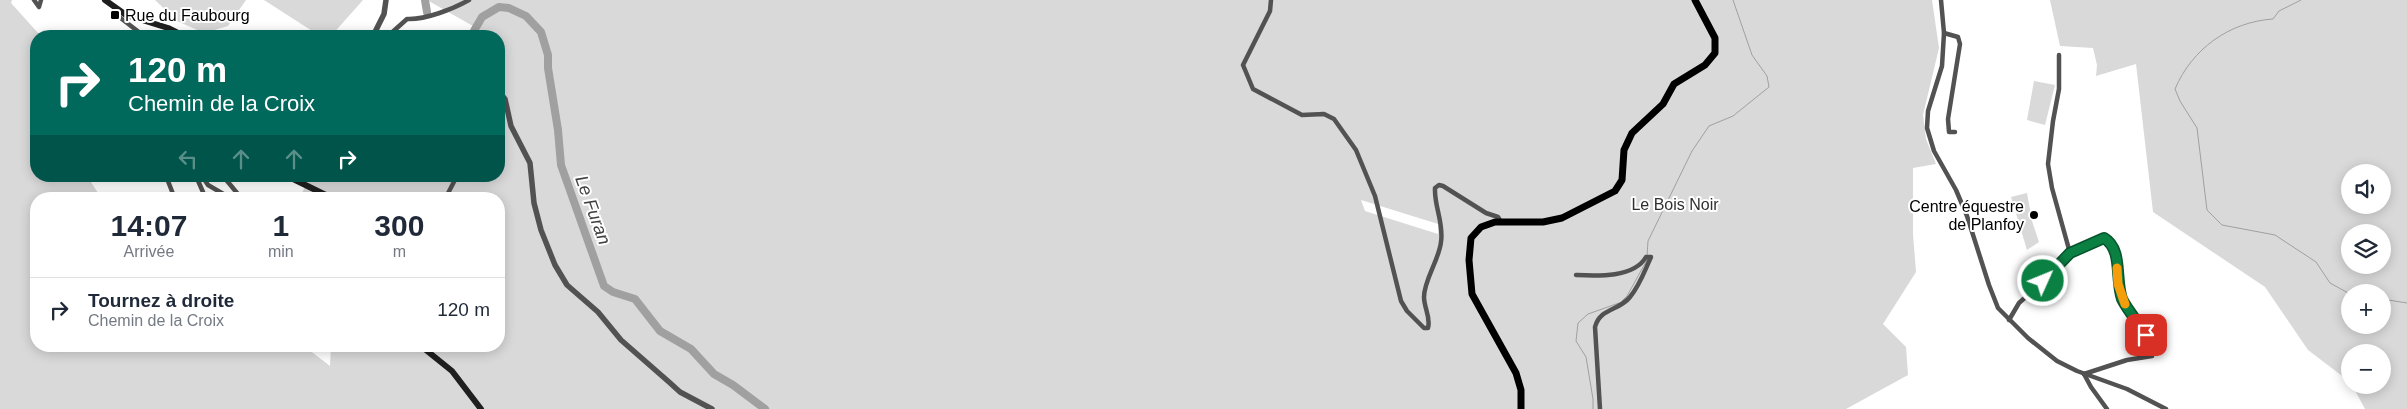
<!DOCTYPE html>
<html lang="fr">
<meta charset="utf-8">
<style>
:root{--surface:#fff;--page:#f6f6f7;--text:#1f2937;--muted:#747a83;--line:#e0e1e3}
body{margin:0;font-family:Arial,sans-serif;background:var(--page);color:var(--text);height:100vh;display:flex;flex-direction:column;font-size:19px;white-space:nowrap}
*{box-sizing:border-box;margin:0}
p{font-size:16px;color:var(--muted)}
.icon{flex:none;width:28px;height:28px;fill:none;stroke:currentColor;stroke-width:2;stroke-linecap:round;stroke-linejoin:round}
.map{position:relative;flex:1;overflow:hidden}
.side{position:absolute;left:30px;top:192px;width:475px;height:160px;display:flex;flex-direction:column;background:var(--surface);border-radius:20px;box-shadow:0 2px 12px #0003}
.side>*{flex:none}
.top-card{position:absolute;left:30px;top:30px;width:475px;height:152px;border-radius:20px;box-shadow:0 2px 12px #0003;background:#00695c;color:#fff;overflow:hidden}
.controls{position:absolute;left:2341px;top:164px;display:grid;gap:10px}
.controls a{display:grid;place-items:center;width:50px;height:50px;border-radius:50%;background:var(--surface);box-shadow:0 2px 12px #0003;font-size:25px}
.pin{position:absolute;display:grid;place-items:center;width:42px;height:42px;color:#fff;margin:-21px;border-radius:10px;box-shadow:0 2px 8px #0006}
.me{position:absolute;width:55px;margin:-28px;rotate:46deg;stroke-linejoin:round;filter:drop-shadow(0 0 4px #0008)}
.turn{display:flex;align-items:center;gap:18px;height:105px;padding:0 15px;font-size:22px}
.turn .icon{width:65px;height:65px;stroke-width:2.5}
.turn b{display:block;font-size:35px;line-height:42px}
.lanes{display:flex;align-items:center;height:48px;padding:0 15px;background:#0003;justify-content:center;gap:25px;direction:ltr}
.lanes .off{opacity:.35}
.eta{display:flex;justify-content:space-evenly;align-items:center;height:85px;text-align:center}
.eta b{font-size:30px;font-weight:700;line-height:35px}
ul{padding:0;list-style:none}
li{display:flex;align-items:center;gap:15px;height:65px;padding:0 15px;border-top:1px solid var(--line)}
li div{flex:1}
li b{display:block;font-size:19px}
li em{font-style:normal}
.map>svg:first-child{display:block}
</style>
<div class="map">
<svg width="2407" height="409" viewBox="0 0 2407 409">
<rect width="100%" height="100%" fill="#fff"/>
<!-- green -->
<g fill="#d9d9d9" fill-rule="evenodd">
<path d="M0,0h12l-1,3 28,31 5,-4 7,6h-15v140h51l15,23h-66v147h268l26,20 1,-20h168v-147h-200l11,-23h189v-140h-25l6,-6 -53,-30h1505l7,48 -16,67 3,24 10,25 -23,4v66l3,38 -33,52 23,23 2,28 -62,34h-1846zM1361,200l77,24v10l-73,-23z"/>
<polygon points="155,0 246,0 228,26 204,33 177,21"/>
<polygon points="264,0 363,0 331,36 320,36"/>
<path d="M2050,0h357v409h-42l-13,-24h30v-33h-32v30l-42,-32 -43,-63 -112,-75 -17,-148 -40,12 1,-11 -4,-17 -33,-2zM2350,172h32v33h-32zM2350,232h32v33h-32zM2350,292h32v33h-32z"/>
<polygon points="2034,81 2055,85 2045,125 2027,120"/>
<polygon points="2027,193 2032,221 2039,242 2027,250 2011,197"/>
</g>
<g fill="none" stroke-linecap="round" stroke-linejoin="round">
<!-- stream -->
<g stroke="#a0a0a0" stroke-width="1">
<path d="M2301,0l-22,11 -6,8c-44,3 -81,30 -98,70l5,12 17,27 10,82 15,15 53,10 41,27 14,21 20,11"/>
<polyline points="1647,256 1648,241 1692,151 1709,126 1733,116 1769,87 1767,76 1752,55 1733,0"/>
<polyline points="2382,299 2407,303"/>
<polyline points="1622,301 1627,296 1647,260"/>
<polyline points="1593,409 1593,399 1586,357 1576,341 1578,323 1588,314 1619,303"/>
</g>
<!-- river -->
<g stroke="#a0a0a0" stroke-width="8">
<polyline points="425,0 427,12"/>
<polyline points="471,36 482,17 499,7 509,8 526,16 541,32 548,55 548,68 558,130 561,165 604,286 613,292 635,299 660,331 691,349 714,374 733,385 765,409"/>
</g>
<defs>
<polyline id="primary" points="1521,409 1521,390 1516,373 1472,294 1469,260 1471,238 1481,227 1495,222 1543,222 1562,218 1615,191 1622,180 1624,150 1632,133 1663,104 1674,84 1705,65 1715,53 1715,38 1695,0"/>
</defs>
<!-- primary casing -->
<use href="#primary" stroke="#dbdbdb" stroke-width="9"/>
<!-- minor -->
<g stroke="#525252" stroke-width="4.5">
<polyline points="34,0 39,7 41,0"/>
<path d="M1271,0l-1,11 -27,54 10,24 49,26 22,-1 10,5 22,31 19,46 26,105 6,10 17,17h4c3,-11 -4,-20 -4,-31 0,-17 15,-37 17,-55 3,-19 -7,-36 -6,-54l4,-3 4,1 43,27 12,4 3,5"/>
<polyline points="1941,0 1944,33 1942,66 1928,111 1927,128 1934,151 1956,190 1967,216 1989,285 1998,308 2028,338 2057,361 2077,371 2127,389 2166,409"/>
<polyline points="117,10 118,16 144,36"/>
<polyline points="1944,33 1958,37 1960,44 1948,119 1949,132 1955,132"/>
<path d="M388,36l19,-17c18,1 46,-10 62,-19"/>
<polyline points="2059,55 2059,89 2053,121 2048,164 2052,188 2070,253"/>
<polyline points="166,176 175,199"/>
<polyline points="196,176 206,199"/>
<polyline points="202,176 208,185 232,199"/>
<polyline points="223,176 242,199"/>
<polyline points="445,199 457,176"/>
<path d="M1576,275c21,1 58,3 70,-18h5c-7,15 -11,28 -21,40 -11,14 -30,11 -35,30l5,82"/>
<path d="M2009,320l10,-17 39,-35 12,-15 31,-15 11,4c8,19 2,40 11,59 10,19 27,33 29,55l-25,4 -43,14"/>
<polyline points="2084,374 2091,387 2107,409"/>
</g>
<!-- tertiary -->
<g stroke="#525252" stroke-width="5.5">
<polyline points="373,36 384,14 386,0"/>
<polyline points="499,92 505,99 511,126 530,163 534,203 541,230 555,265 567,285 598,312 621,340 669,382 680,392 712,409"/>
</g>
<!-- secondary -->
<g stroke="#1f1f1f" stroke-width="6">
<polyline points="105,0 126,15 168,28 184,36"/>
<polyline points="287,176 334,199"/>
<polyline points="421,346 452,371 481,409"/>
</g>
<!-- primary -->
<use href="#primary" stroke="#000" stroke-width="7"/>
</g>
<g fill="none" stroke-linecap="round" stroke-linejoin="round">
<defs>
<path id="route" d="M2043,281l27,-28 34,-15c19,11 11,41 18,61 6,12 17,24 24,36"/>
</defs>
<!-- route casing -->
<use href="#route" stroke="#07532c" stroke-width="12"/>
<!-- route -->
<use href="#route" stroke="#0b8043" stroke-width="9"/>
<!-- slow -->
<polyline stroke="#f59e0b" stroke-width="9" points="2117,268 2118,284 2125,304"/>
</g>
<!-- markers -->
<g fill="#000" stroke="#fff" stroke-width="2">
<rect x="110" y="10" width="10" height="10" rx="2.5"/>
<circle cx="2034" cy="215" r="5"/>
</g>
<g text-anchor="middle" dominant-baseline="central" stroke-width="4" stroke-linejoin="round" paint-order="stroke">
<!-- poi labels -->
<g font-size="16" fill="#000" stroke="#fff" text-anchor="start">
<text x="125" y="15">Rue du Faubourg</text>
<text x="2024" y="206" text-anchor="end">Centre équestre<tspan x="2024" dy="18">de Planfoy</tspan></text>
</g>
<!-- park labels -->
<g font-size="16" fill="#303030" stroke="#fff">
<text x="1675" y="204">Le Bois Noir</text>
</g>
<!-- water labels -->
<g font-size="18" font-style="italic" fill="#414141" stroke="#fff">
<text transform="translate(593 210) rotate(70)">Le Furan</text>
</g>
</g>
</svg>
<div class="controls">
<a><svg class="icon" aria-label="sound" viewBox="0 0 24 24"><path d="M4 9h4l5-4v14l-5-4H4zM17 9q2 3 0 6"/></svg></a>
<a><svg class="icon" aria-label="layers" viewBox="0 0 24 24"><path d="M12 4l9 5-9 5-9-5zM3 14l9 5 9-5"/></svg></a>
<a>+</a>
<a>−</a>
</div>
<div class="pin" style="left:2146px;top:335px;background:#d93025"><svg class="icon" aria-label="arrive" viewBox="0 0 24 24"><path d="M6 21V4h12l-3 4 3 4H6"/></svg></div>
<svg class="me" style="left:2043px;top:281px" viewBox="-20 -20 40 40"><circle r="17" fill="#0b8043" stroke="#fff" stroke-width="3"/><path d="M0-11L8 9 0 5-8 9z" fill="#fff"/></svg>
<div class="top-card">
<div class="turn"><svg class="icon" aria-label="right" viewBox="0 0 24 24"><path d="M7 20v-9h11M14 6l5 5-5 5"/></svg><div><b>120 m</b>Chemin de la Croix</div></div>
<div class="lanes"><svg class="icon off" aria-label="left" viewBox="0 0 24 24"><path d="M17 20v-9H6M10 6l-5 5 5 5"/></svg><svg class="icon off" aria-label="ahead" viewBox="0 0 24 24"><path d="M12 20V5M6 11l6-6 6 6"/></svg><svg class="icon off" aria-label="ahead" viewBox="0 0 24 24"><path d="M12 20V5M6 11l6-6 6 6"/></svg><svg class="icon" aria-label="right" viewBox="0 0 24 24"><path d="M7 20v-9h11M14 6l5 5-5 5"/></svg></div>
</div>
<section class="side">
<div class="eta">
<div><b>14:07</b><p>Arrivée</p></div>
<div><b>1</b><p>min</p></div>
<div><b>300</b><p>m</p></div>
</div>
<ul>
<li><svg class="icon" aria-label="right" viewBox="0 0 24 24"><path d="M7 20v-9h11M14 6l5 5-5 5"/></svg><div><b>Tournez à droite</b><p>Chemin de la Croix</p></div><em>120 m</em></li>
</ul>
</section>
</div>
